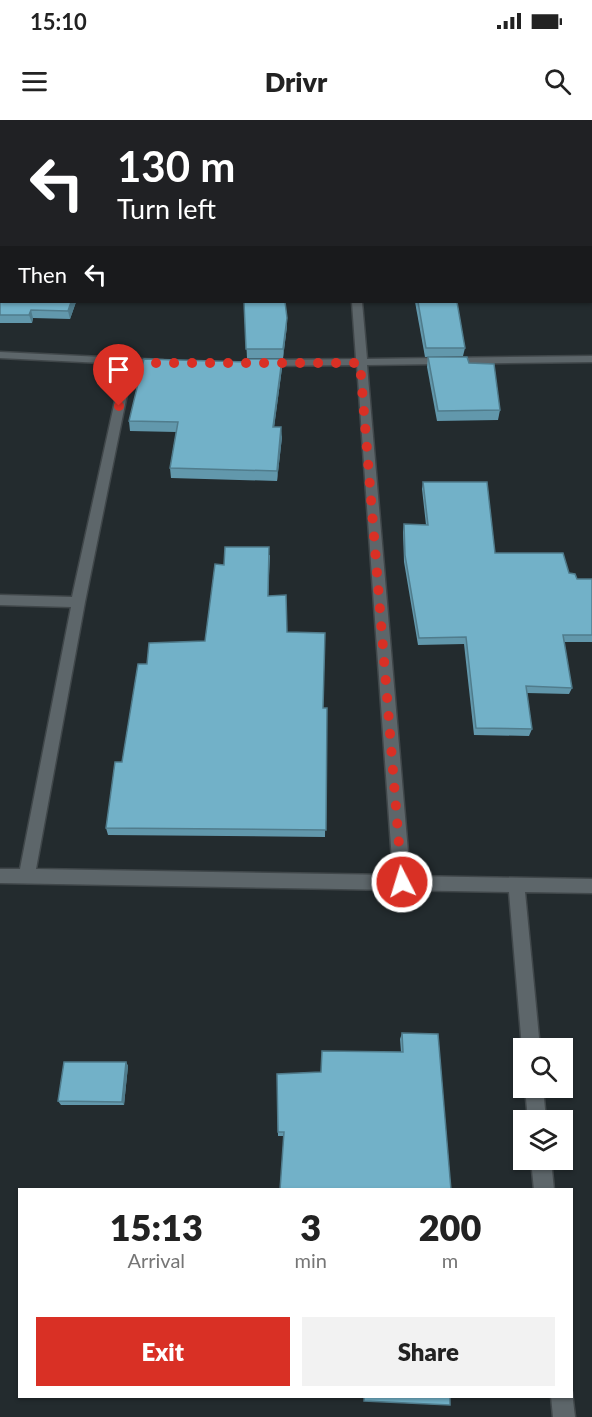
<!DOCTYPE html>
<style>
:root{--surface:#fff;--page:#f2f2f2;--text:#222;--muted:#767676;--accent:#d93025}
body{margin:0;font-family:Lato,sans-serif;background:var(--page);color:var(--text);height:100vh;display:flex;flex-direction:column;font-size:22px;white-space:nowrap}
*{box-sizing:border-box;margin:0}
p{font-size:20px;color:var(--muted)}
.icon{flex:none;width:33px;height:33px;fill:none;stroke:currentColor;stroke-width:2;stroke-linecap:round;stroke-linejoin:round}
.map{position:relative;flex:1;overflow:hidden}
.details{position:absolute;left:18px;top:1068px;width:555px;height:210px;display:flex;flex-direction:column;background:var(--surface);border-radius:0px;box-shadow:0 2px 4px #0004}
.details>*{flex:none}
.guide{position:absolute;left:0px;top:0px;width:592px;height:183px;box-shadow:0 2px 4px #0004;background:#202124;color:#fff;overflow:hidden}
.tools{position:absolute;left:513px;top:918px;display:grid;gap:12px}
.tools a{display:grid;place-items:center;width:60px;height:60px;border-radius:0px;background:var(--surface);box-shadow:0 2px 4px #0004;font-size:30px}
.pin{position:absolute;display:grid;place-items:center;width:51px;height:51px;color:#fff;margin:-62px -26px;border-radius:50% 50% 50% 0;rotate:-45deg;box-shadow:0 0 6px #0007}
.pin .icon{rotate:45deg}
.me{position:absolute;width:66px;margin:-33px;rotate:355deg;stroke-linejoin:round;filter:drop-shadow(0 0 4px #0008)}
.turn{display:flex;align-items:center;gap:21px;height:126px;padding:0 18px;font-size:27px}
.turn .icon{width:78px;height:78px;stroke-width:2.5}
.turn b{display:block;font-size:42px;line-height:51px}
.then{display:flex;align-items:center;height:57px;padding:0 18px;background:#0003;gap:12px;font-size:22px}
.eta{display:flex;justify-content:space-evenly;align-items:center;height:102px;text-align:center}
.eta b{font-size:36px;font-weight:800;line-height:42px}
.action{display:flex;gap:12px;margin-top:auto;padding:12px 18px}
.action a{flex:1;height:69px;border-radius:0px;background:var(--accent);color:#fff;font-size:24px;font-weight:800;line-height:69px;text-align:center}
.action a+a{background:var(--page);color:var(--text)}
.status{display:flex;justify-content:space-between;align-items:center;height:42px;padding:0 30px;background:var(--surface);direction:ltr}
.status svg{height:16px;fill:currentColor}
header{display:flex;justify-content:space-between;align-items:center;height:78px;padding:0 18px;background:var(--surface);font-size:27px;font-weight:800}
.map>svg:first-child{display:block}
</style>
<div class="status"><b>15:10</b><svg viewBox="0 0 49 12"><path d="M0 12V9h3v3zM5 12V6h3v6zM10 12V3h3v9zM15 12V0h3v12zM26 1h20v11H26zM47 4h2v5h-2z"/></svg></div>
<header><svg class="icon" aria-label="menu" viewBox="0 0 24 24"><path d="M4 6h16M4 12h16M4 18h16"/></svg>Drivr<svg class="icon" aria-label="search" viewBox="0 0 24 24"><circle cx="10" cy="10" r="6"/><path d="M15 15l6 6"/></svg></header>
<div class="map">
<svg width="592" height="1297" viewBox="0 0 592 1297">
<rect width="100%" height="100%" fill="#232b2e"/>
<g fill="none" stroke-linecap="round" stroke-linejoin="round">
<defs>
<g id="minor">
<rect x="353" y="0" width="8" height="2"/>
<rect x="591" y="28" width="1" height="4"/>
<rect x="0" y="29" width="2" height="4"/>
<rect x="0" y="115" width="2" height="6"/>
<rect x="591" y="120" width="1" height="6"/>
<polygon points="352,182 362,182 367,239 592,236 592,242 367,245 410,756 592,759 592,773 525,772 540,928 524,928 524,932 522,928 509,772 0,763 0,749 20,749 71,487 0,485 0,475 72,477 123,244 0,238 0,232 163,240 168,243 163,246 133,245 85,482 36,749 393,755 357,245 262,246 257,243 262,240 356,239"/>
<polygon points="525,968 543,968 546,1000 528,1000"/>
<polygon points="531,1040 551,1040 554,1070 534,1070"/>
<polygon points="572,1272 575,1297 553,1297 551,1276 572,1276"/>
</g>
</defs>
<!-- minor casing -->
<use href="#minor" stroke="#40474a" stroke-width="3"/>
<!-- minor -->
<use href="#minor" fill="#5d666a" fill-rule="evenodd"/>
</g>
<!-- wall -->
<g fill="#6298ac">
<polygon points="0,159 76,182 70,199 33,198 32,203 0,203"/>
<polygon points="244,182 287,198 287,206 283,238 247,238"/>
<polygon points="415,182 457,182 465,228 463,236 425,237"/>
<polygon points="428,237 469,243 500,290 498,300 437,301 427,247"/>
<polygon points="282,239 282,248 274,307 282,317 277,361 171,358 170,348 176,312 130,311 129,301 247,242"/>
<polygon points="423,362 495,433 569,453 577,459 592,459 592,522 564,522 572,568 569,574 527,573 532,609 529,616 474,615 464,524 418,525 404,442 403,412 404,404 426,405 422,369"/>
<polygon points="270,435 268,476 287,512 323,588 327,588 325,717 108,715 106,708 122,642 147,544 205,521 224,445"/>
<polygon points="402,913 438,914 284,1016 278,1016 277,954 321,952 401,932 400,919"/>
<polygon points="126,942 128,946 124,985 61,985 58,981"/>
</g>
<!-- shaded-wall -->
<g fill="#507c8c">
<polygon points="71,182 76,182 70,199 68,191"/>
<polygon points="31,190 33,198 32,203 29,195"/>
<polygon points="287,198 287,206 283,238 283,229"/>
<polygon points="282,239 282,248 273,316 273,307"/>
<polygon points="281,307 282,317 277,361 277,351"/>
<polygon points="126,942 128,946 124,985 122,982"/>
</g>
<!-- building -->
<g fill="#72b1c8" stroke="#507c8c" stroke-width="1.5">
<polygon points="97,0 322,0 322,2 96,2"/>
<rect x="591" y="48" width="1" height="45"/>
<polygon points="2,152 2,182 71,182 68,191 31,190 29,195 0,195 0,159"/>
<polygon points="244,182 285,182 287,198 283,229 246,229"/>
<polygon points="418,182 457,182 465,228 426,228"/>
<polygon points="428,237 467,237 469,243 494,244 500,290 438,291"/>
<polygon points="144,239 247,242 247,239 282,239 273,307 281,307 277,351 170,348 178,302 129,301"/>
<polygon points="423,362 487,362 495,433 563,433 569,453 575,454 577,459 592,459 592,515 563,515 572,568 526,566 532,609 476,608 466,517 419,518 405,435 404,404 428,405"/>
<polygon points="225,427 269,427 268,476 286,475 287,512 325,513 323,588 327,588 326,710 106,708 115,642 122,642 138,544 147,544 149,523 205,521 215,444 224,445"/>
<polygon points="402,913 438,914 451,1070 280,1070 284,1012 278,1012 277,954 321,952 322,931 403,932"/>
<polygon points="64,942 126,942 122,982 58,981"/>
<polygon points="364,1276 450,1276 450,1285 364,1281"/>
</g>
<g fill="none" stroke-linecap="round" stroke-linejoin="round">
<!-- route -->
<polyline stroke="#d93025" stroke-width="10" stroke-dasharray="0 18" points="119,286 128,243 360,243 402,762"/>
</g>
</svg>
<div class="tools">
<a><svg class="icon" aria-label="search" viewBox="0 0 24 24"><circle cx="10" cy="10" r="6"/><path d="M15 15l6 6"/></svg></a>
<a><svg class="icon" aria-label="layers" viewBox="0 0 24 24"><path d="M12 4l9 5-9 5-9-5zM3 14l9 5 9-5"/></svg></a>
</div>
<div class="pin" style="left:119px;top:286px;background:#d93025"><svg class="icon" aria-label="arrive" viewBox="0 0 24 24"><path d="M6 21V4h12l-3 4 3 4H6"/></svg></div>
<svg class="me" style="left:402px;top:762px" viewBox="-20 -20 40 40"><circle r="17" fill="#d93025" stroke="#fff" stroke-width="3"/><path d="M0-11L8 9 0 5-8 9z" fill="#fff"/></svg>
<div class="guide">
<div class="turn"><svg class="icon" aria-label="left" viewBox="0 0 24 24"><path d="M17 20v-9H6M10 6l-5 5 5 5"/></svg><div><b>130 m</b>Turn left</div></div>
<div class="then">Then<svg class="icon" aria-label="left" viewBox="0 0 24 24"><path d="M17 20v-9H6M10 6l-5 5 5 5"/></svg></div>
</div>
<section class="details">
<div class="eta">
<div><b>15:13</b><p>Arrival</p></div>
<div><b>3</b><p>min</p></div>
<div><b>200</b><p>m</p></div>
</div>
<div class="action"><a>Exit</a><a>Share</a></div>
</section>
</div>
